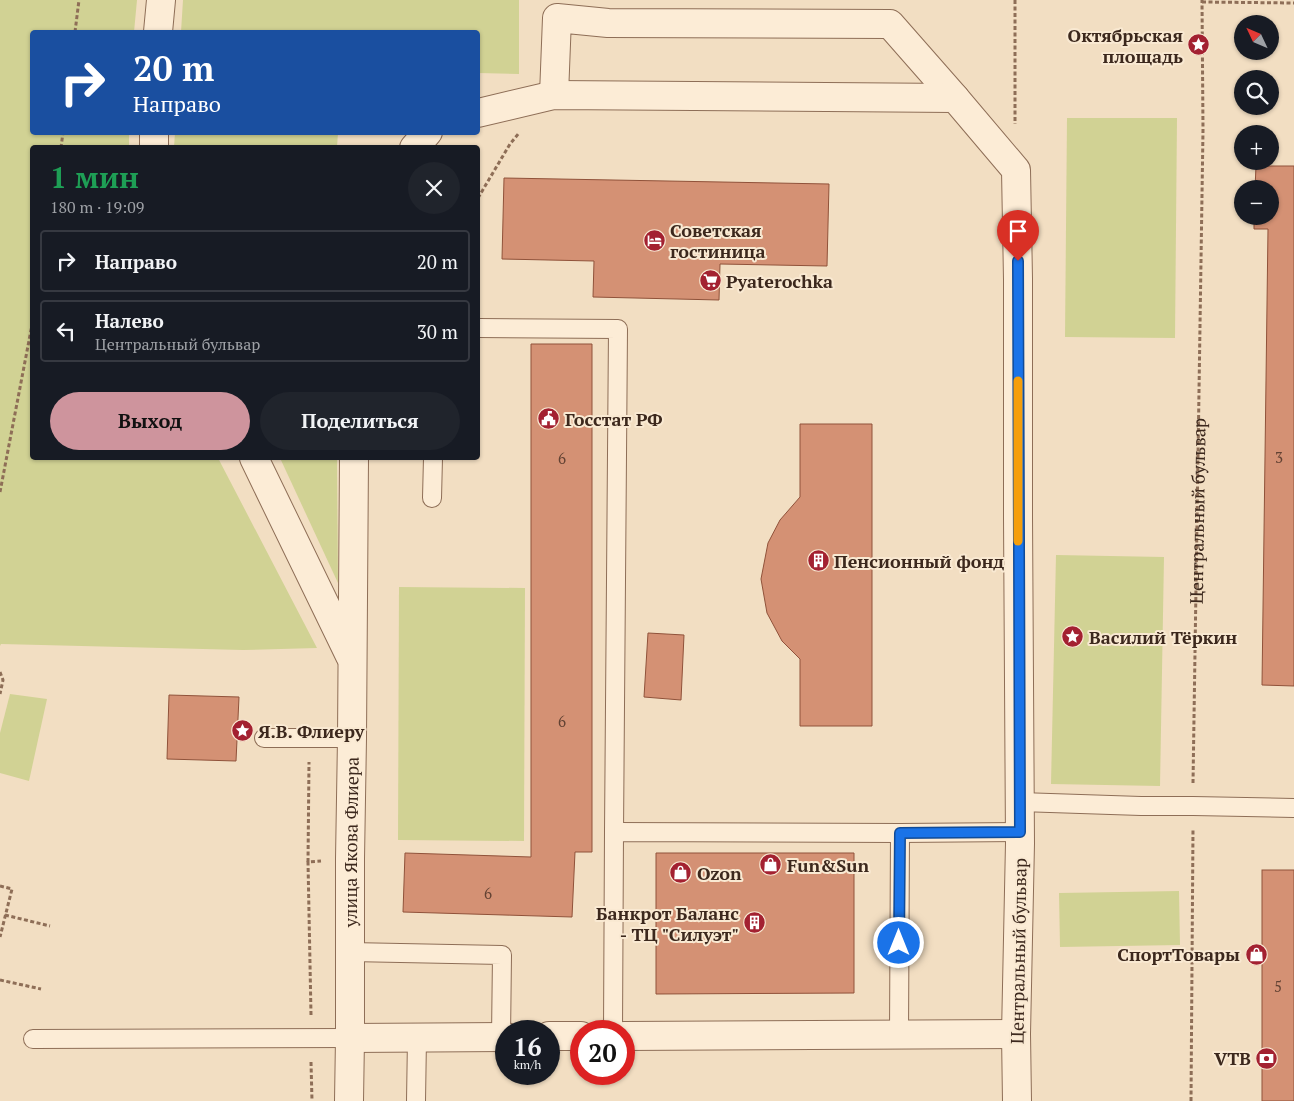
<!DOCTYPE html>
<html lang="ru">
<meta charset="utf-8">
<style>
:root{--surface:#171b24;--page:#20242c;--text:#f1f3f6;--muted:#9ea1a6;--line:#363941;--accent:#ce949d}
body{margin:0;font-family:"PT Serif",serif;background:var(--page);color:var(--text);height:100vh;display:flex;flex-direction:column;font-size:19px;white-space:nowrap}
*{box-sizing:border-box;margin:0}
p{font-size:16px;color:var(--muted)}
.icon{flex:none;width:28px;height:28px;fill:none;stroke:currentColor;stroke-width:2;stroke-linecap:round;stroke-linejoin:round}
.map{position:relative;flex:1;overflow:hidden}
.side{position:absolute;left:30px;top:145px;width:450px;height:315px;display:flex;flex-direction:column;background:var(--surface);border-radius:5px;box-shadow:0 1px 4px #0004}
.side>*{flex:none}
.banner{position:absolute;left:30px;top:30px;width:450px;height:105px;border-radius:5px;box-shadow:0 1px 4px #0004;background:#1a4fa0;color:#fff;overflow:hidden}
.needle{width:32px;rotate:314deg}
.buttons{position:absolute;left:1234px;top:15px;display:grid;gap:10px}
.buttons a{display:grid;place-items:center;width:45px;height:45px;border-radius:50%;background:var(--surface);box-shadow:0 1px 4px #0004;font-size:25px}
.speed{position:absolute;left:495px;top:1020px;display:flex;gap:10px;font-size:25px;font-weight:700;text-align:center}
.speed>*{display:grid;place-content:center;width:65px;height:65px;border-radius:50%;background:var(--surface);box-shadow:0 1px 4px #0004;line-height:1}
.speed small{font-size:12px;font-weight:400}
.speed .limit{border:8px solid #d22;background:#fff;color:#111}
.pin{position:absolute;display:grid;place-items:center;width:42px;height:42px;color:#fff;margin:-51px -21px;border-radius:50% 50% 50% 0;rotate:-45deg;box-shadow:0 0 5px #0007}
.pin .icon{rotate:45deg}
.me{position:absolute;width:55px;margin:-28px;rotate:0deg;stroke-linejoin:round;filter:drop-shadow(0 0 4px #0008)}
.turn{display:flex;align-items:center;gap:18px;height:105px;padding:0 20px;font-size:22px}
.turn .icon{width:65px;height:65px;stroke-width:2.5}
.turn b{display:block;font-size:35px;line-height:42px}
.round{display:grid;place-items:center;flex:none;width:52px;height:52px;border-radius:26px;background:var(--page)}
.head{display:flex;align-items:center;justify-content:space-between;height:85px;padding:0 20px}
h1{font-size:30px;font-weight:600;line-height:38px;color:#1e9e55}
.cta{display:flex;gap:10px;margin-top:auto;padding:10px 20px}
.cta a{flex:1;height:58px;border-radius:30px;background:var(--accent);color:#111;font-size:20px;font-weight:600;line-height:58px;text-align:center}
.cta a+a{background:var(--page);color:var(--text)}
ul{padding:0;list-style:none}
li{display:flex;align-items:center;gap:15px;height:62px;margin:0 10px 8px;padding:0 10px;border:2px solid var(--line);border-radius:5px}
li div{flex:1}
li b{display:block;font-size:19px}
li em{font-style:normal}
.map>svg:first-child{display:block}
</style>
<div class="map">
<svg width="1294" height="1101" viewBox="0 0 1294 1101">
<rect width="100%" height="100%" fill="#f2dec2"/>
<!-- green -->
<g fill="#d1d294">
<polygon points="0,0 137,0 134,32 32,32 32,132 129,133 129,147 32,148 32,458 218,458 317,648 243,650 1,644 0,646"/>
<polygon points="183,0 519,0 519,74 478,73 478,32 181,32"/>
<polygon points="1067,118 1177,118 1175,338 1065,337"/>
<polygon points="175,133 338,132 338,133 337,147 174,147"/>
<polygon points="280,458 337,458 338,583"/>
<polygon points="1056,555 1164,557 1160,786 1051,784"/>
<polygon points="399,587 525,588 524,841 398,840"/>
<polygon points="10,694 47,699 29,781 0,773 0,733"/>
<polygon points="1179,891 1180,945 1060,947 1059,893"/>
</g>
<!-- building -->
<g fill="#d49174" stroke="#90523a">
<polygon points="1256,166 1294,166 1294,686 1262,685 1268,229 1254,229 1254,216 1270,216 1270,189 1255,189"/>
<polygon points="504,178 829,184 827,266 720,264 719,300 593,297 594,261 502,259"/>
<polygon points="531,344 592,344 592,852 575,852 572,917 403,912 405,853 531,857"/>
<polygon points="800,424 872,424 872,726 800,726 800,659 782,641 767,613 761,579 768,543 780,520 800,497"/>
<polygon points="648,633 684,635 681,700 644,697"/>
<polygon points="169,695 239,697 236,761 167,759"/>
<polygon points="656,853 854,853 854,993 656,994"/>
<rect x="1262" y="870" width="32" height="231"/>
</g>
<g fill="none" stroke-linecap="round" stroke-linejoin="round">
<defs>
<g id="service">
<polyline points="478,328 618,329 614,832"/>
<polyline points="432,498 433,458"/>
<polyline points="264,738 352,738"/>
<polyline points="1020,802 1141,806 1193,806 1294,808"/>
<polyline points="350,952 502,955 501,1037"/>
<polyline points="613,1031 614,832 900,833 1020,832"/>
<polyline points="899,1035 900,833"/>
<polyline points="33,1039 350,1038"/>
<polyline points="416,1101 417,1038"/>
</g>
<g id="minor">
<polyline points="158,32 161,0"/>
<polyline points="554,95 557,18 608,23 890,24 955,98"/>
<polyline points="478,113 554,95 955,98 1016,170 1018,279 1018,517 1020,843 1016,1034 1017,1101"/>
<polyline points="154,132 154,148"/>
<polyline points="414,148 428,132"/>
<polyline points="254,458 350,656"/>
<polyline points="549,1036 581,1036"/>
<polyline points="624,1036 1016,1034"/>
<polyline points="350,1038 506,1037"/>
<path id="s2" d="M349,1101l1,-63v-179l2,-121 2,-280"/>
</g>
</defs>
<!-- service casing -->
<use href="#service" stroke="#8e6e57" stroke-width="20"/>
<!-- minor casing -->
<use href="#minor" stroke="#8e6e57" stroke-width="30"/>
<!-- path -->
<g stroke="#8e6e57" stroke-width="3" stroke-dasharray="4 2.5" stroke-linecap="butt">
<polyline points="1015,0 1015,124"/>
<polyline points="1202,2 1294,3"/>
<polyline points="75,32 79,0"/>
<polyline points="61,148 63,132"/>
<polyline points="478,198 510,144 519,133"/>
<polyline points="0,492 32,325"/>
<polyline points="0,672 3,680 0,694"/>
<path id="s1" d="M1193,783l10,-653 -1,-130"/>
<polyline points="308,862 309,762"/>
<polyline points="0,886 12,889 0,937"/>
<polyline points="5,915 50,926"/>
<polyline points="0,980 41,989"/>
<polyline points="311,1015 308,862 321,861"/>
<polyline points="311,1062 312,1101"/>
<polyline points="1191,1101 1193,829"/>
</g>
<!-- service -->
<use href="#service" stroke="#fcecd6" stroke-width="18"/>
<!-- minor -->
<use href="#minor" stroke="#fcecd6" stroke-width="28"/>
</g>
<g fill="none" stroke-linecap="round" stroke-linejoin="round">
<defs>
<polyline id="route" points="899,943 900,833 1020,832 1018,261"/>
</defs>
<!-- route casing -->
<use href="#route" stroke="#114b97" stroke-width="12"/>
<!-- route -->
<use href="#route" stroke="#1a73e8" stroke-width="9"/>
<!-- slow -->
<polyline stroke="#f59e0b" stroke-width="9" points="1018,381 1018,541"/>
</g>
<!-- icons -->
<defs>
<symbol id="sight-disc" viewBox="-11 -11 22 22"><circle r="9.5" fill="#a32131" stroke="#f9e9d2"/><path d="M0-6L1.8-2.2L6-1.7L2.9 1.2L3.7 5.4L0 3.3L-3.7 5.4L-2.9 1.2L-6-1.7L-1.8-2.2Z" fill="#fff"/></symbol>
<symbol id="hotel-disc" viewBox="-11 -11 22 22"><circle r="9.5" fill="#a32131" stroke="#f9e9d2"/><path d="M-6-4.5h1.5V1H6V5H4.5V3h-9V5H-6ZM-4 0a1.8 1.8 0 1 1 3.6 0ZM.5 0V-2.5h3Q6-2.5 6 0Z" fill="#fff"/></symbol>
<symbol id="supermarket-disc" viewBox="-11 -11 22 22"><circle r="9.5" fill="#a32131" stroke="#f9e9d2"/><path d="M-6-5.5h2.5l.6 2H6L4.5 2H-2.5L-4.4-4H-6ZM-1.5 3.2a1.3 1.3 0 1 0 .1 0ZM3 3.2a1.3 1.3 0 1 0 .1 0Z" fill="#fff"/></symbol>
<symbol id="civic-disc" viewBox="-11 -11 22 22"><circle r="9.5" fill="#a32131" stroke="#f9e9d2"/><path d="M-.6-6.5H3V-4.5H.6V-3L4-1V1h2V6H-6V1h2V-1L-.6-3ZM-1.2 2.5V6h2.4V2.5Z" fill="#fff"/></symbol>
<symbol id="building-disc" viewBox="-11 -11 22 22"><circle r="9.5" fill="#a32131" stroke="#f9e9d2"/><path d="M-4-6H4V6H1V3H-1V6H-4ZM-2.5-4.3h1.7v1.8h-1.7ZM.8-4.3h1.7v1.8H.8ZM-2.5-1h1.7V.8h-1.7ZM.8-1h1.7V.8H.8Z" fill="#fff"/></symbol>
<symbol id="shop-disc" viewBox="-11 -11 22 22"><circle r="9.5" fill="#a32131" stroke="#f9e9d2"/><path d="M-5-2.5h2.3a2.7 3.5 0 0 1 5.4 0H5L5.5 6h-11ZM-1.5-2.5h3a1.5 2.3 0 0 0-3 0Z" fill="#fff"/></symbol>
<symbol id="bank-disc" viewBox="-11 -11 22 22"><circle r="9.5" fill="#a32131" stroke="#f9e9d2"/><path d="M-6-4H6V4H-6ZM0-2.3a2.3 2.3 0 1 0 0 4.6a2.3 2.3 0 1 0 0-4.6Z" fill="#fff"/></symbol>
</defs>
<g fill-rule="evenodd">
<use href="#sight-disc" x="1186" y="32" width="25" height="25"/>
<use href="#hotel-disc" x="642" y="228" width="25" height="25"/>
<use href="#supermarket-disc" x="698" y="268" width="25" height="25"/>
<use href="#civic-disc" x="536" y="406" width="25" height="25"/>
<use href="#building-disc" x="806" y="548" width="25" height="25"/>
<use href="#sight-disc" x="1060" y="624" width="25" height="25"/>
<use href="#sight-disc" x="230" y="718" width="25" height="25"/>
<use href="#shop-disc" x="758" y="852" width="25" height="25"/>
<use href="#shop-disc" x="668" y="860" width="25" height="25"/>
<use href="#building-disc" x="742" y="910" width="25" height="25"/>
<use href="#shop-disc" x="1244" y="942" width="25" height="25"/>
<use href="#bank-disc" x="1254" y="1046" width="25" height="25"/>
</g>
<g text-anchor="middle" dominant-baseline="central" stroke-width="4" stroke-linejoin="round" paint-order="stroke">
<!-- number labels -->
<g font-size="15" fill="#624233">
<text x="1279" y="457">3</text>
<text x="562" y="458">6</text>
<text x="562" y="721">6</text>
<text x="488" y="893">6</text>
<text x="1278" y="986">5</text>
</g>
<!-- poi labels -->
<g font-size="18" font-weight="bold" fill="#3c281d" stroke="#f9e9d2" text-anchor="start">
<text x="1183" y="35" text-anchor="end">Октябрьская<tspan x="1183" dy="21">площадь</tspan></text>
<text x="670" y="230">Советская<tspan x="670" dy="21">гостиница</tspan></text>
<text x="726" y="281">Pyaterochka</text>
<text x="565" y="419">Госстат РФ</text>
<text x="834" y="561">Пенсионный фонд</text>
<text x="1089" y="637">Василий Тёркин</text>
<text x="258" y="731">Я.В. Флиеру</text>
<text x="787" y="865">Fun&amp;Sun</text>
<text x="697" y="873">Ozon</text>
<text x="739" y="913" text-anchor="end">Банкрот Баланс<tspan x="739" dy="21">- ТЦ "Силуэт"</tspan></text>
<text x="1240" y="954" text-anchor="end">СпортТовары</text>
<text x="1251" y="1058" text-anchor="end">VTB</text>
</g>
<!-- street labels -->
<g font-size="18" fill="#3c281d" stroke="#f9e9d2">
<text stroke="none"><textPath href="#s1" startOffset="272">Центральный бульвар</textPath></text>
<text stroke="none"><textPath href="#s2" startOffset="259">улица Якова Флиера</textPath></text>
<text transform="translate(1018 951) rotate(-89)">Центральный бульвар</text>
</g>
</g>
</svg>
<div class="buttons">
<a><svg class="needle" viewBox="-14 -14 28 28"><path d="M0-13l5 13h-10z" fill="#e53935"/><path d="M0 13l5-13h-10z" fill="#9ea1a6"/></svg></a>
<a><svg class="icon" aria-label="search" viewBox="0 0 24 24"><circle cx="10" cy="10" r="6"/><path d="M15 15l6 6"/></svg></a>
<a>+</a>
<a>−</a>
</div>
<div class="speed"><div>16<small>km/h</small></div><div class="limit">20</div></div>
<div class="pin" style="left:1018px;top:261px;background:#d93025"><svg class="icon" aria-label="arrive" viewBox="0 0 24 24"><path d="M6 21V4h12l-3 4 3 4H6"/></svg></div>
<svg class="me" style="left:899px;top:943px" viewBox="-20 -20 40 40"><circle r="17" fill="#1a73e8" stroke="#fff" stroke-width="3"/><path d="M0-11L8 9 0 5-8 9z" fill="#fff"/></svg>
<div class="banner">
<div class="turn"><svg class="icon" aria-label="right" viewBox="0 0 24 24"><path d="M7 20v-9h11M14 6l5 5-5 5"/></svg><div><b>20 m</b>Направо</div></div>
</div>
<section class="side">
<div class="head"><div><h1>1 мин</h1><p>180 m · 19:09</p></div><a class="round"><svg class="icon" aria-label="close" viewBox="0 0 24 24"><path d="M6 6l12 12M18 6L6 18"/></svg></a></div>
<ul>
<li><svg class="icon" aria-label="right" viewBox="0 0 24 24"><path d="M7 20v-9h11M14 6l5 5-5 5"/></svg><div><b>Направо</b></div><em>20 m</em></li>
<li><svg class="icon" aria-label="left" viewBox="0 0 24 24"><path d="M17 20v-9H6M10 6l-5 5 5 5"/></svg><div><b>Налево</b><p>Центральный бульвар</p></div><em>30 m</em></li>
</ul>
<div class="cta"><a>Выход</a><a>Поделиться</a></div>
</section>
</div>
